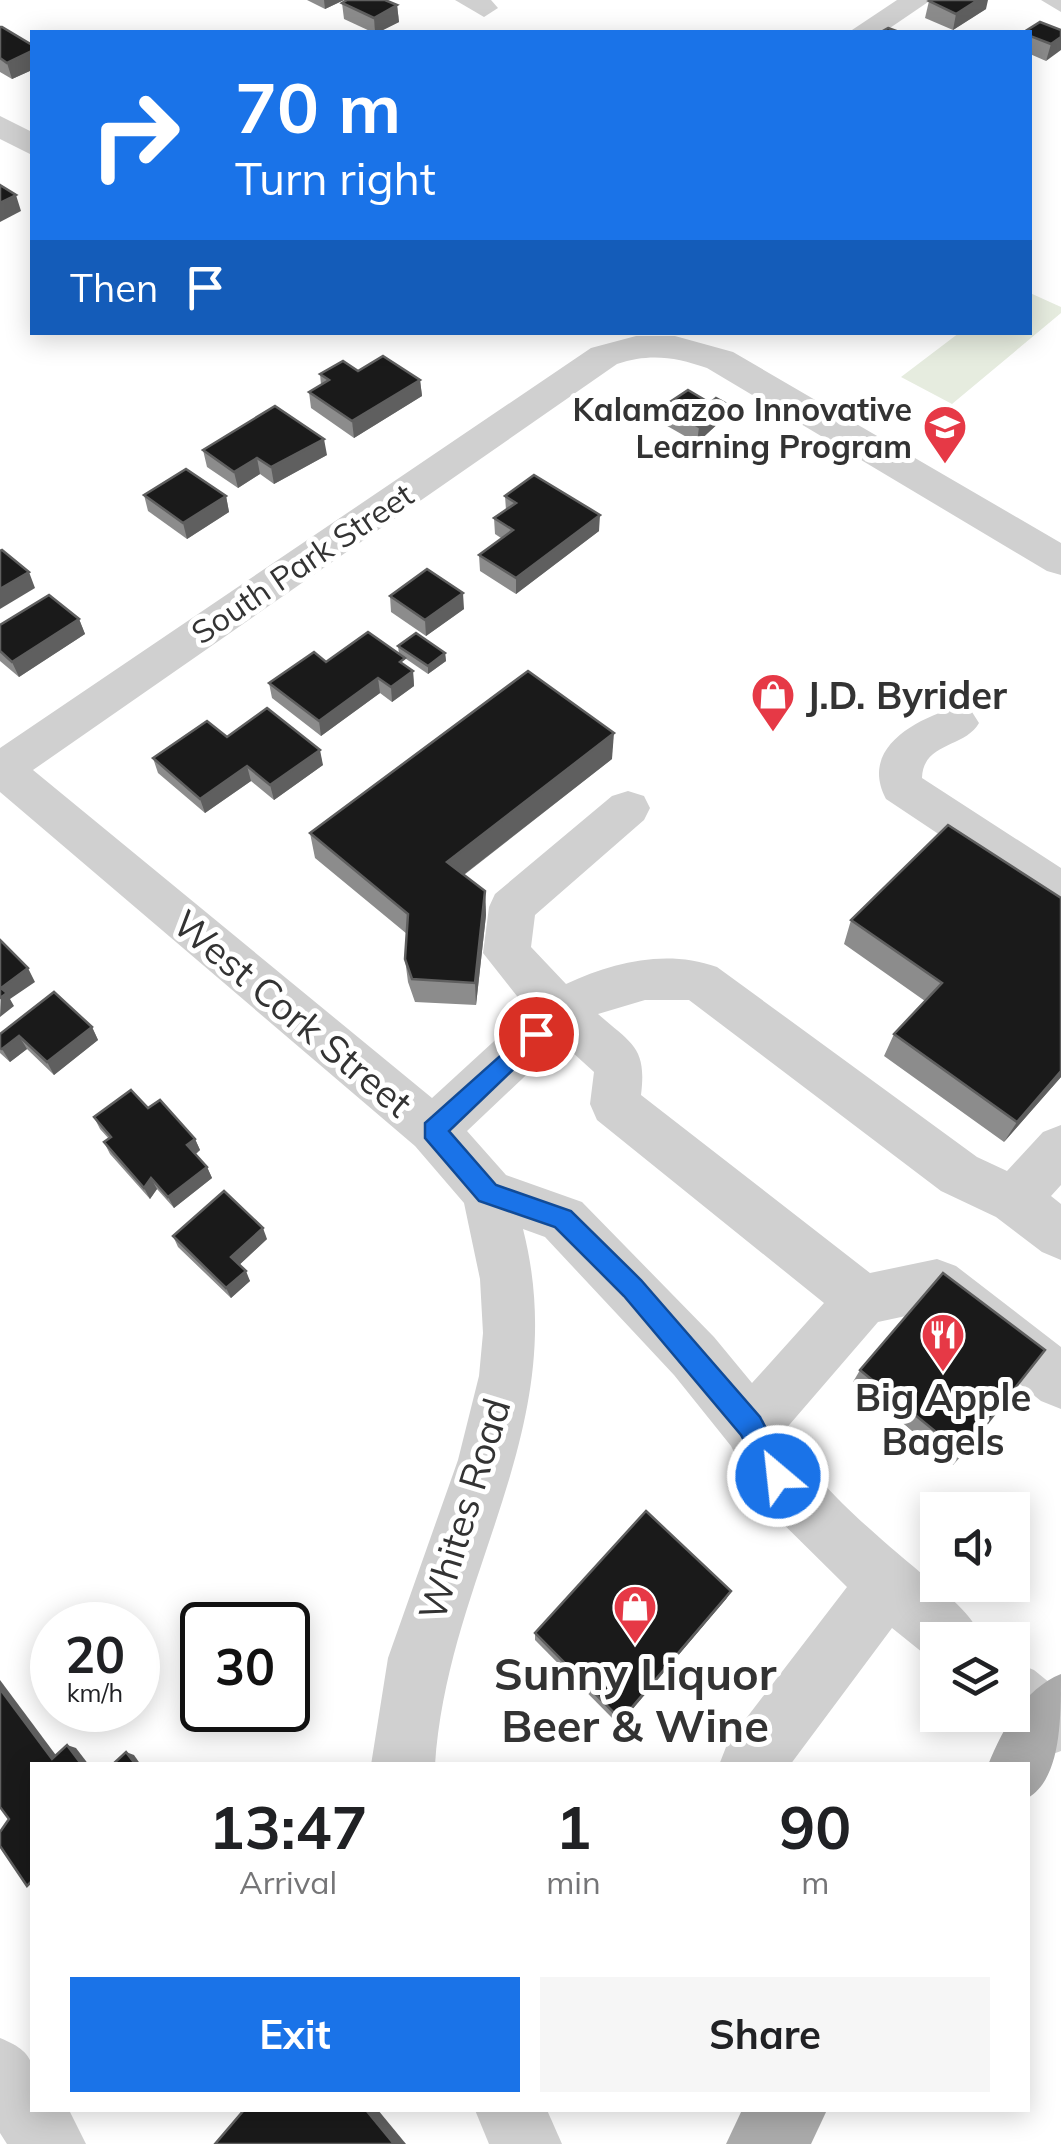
<!DOCTYPE html>
<style>
:root{--surface:#fff;--page:#f6f6f6;--text:#202124;--muted:#757577;--accent:#1a73e8}
body{margin:0;font-family:Mulish,sans-serif;background:var(--page);color:var(--text);height:100vh;display:flex;flex-direction:column;font-size:38px;white-space:nowrap}
*{box-sizing:border-box;margin:0}
p{font-size:32px;color:var(--muted)}
.icon{flex:none;width:55px;height:55px;fill:none;stroke:currentColor;stroke-width:2;stroke-linecap:round;stroke-linejoin:round}
.map{position:relative;flex:1;overflow:hidden}
.drawer{position:absolute;left:30px;top:1762px;width:1000px;height:350px;display:flex;flex-direction:column;background:var(--surface);border-radius:0px;box-shadow:0 5px 25px #0003}
.drawer>*{flex:none}
.banner{position:absolute;left:30px;top:30px;width:1002px;height:305px;border-radius:0px;box-shadow:0 5px 25px #0003;background:#1a73e8;color:#fff;overflow:hidden}
.controls{position:absolute;left:920px;top:1492px;display:grid;gap:20px}
.controls a{display:grid;place-items:center;width:110px;height:110px;border-radius:0px;background:var(--surface);box-shadow:0 5px 25px #0003;font-size:50px}
.speed{position:absolute;left:30px;top:1602px;display:flex;gap:20px;font-size:50px;font-weight:700;text-align:center}
.speed>*{display:grid;place-content:center;width:130px;height:130px;border-radius:50%;background:var(--surface);box-shadow:0 5px 25px #0003;line-height:1}
.speed small{font-size:25px;font-weight:400}
.speed .limit{border:5px solid #111;border-radius:15px;background:#fff;color:#111}
.pin{position:absolute;display:grid;place-items:center;width:85px;height:85px;color:#fff;margin:-42px;border:5px solid #fff;border-radius:50%;box-shadow:0 2px 10px #0007}
.me{position:absolute;width:110px;margin:-55px;rotate:332deg;stroke-linejoin:round;filter:drop-shadow(0 0 8px #0008)}
.turn{display:flex;align-items:center;gap:35px;height:210px;padding:0 40px;font-size:45px}
.turn .icon{width:130px;height:130px;stroke-width:2.5}
.turn b{display:block;font-size:70px;line-height:85px}
.then{display:flex;align-items:center;height:95px;padding:0 40px;background:#0003;gap:20px;font-size:38px}
.eta{display:flex;justify-content:space-evenly;align-items:center;height:170px;text-align:center}
.eta b{font-size:60px;font-weight:700;line-height:70px}
.action{display:flex;gap:20px;margin-top:auto;padding:20px 40px}
.action a{flex:1;height:115px;border-radius:0px;background:var(--accent);color:#fff;font-size:40px;font-weight:700;line-height:115px;text-align:center}
.action a+a{background:var(--page);color:var(--text)}
.map>svg:first-child{display:block}
</style>
<div class="map">
<svg width="1061" height="2144" viewBox="0 0 1061 2144">
<rect width="100%" height="100%" fill="#fff"/>
<!-- green -->
<polygon fill="#e6ecdf" points="1030,293 1061,307 1061,313 952,404 901,377 959,333 1030,332"/>
<g fill="none" stroke-linecap="round" stroke-linejoin="round">
<!-- minor -->
<g fill="#d0d0d0" fill-rule="evenodd">
<polygon points="455,0 491,0 498,8 484,17"/>
<polygon points="897,0 931,0 884,32 849,32"/>
<polygon points="1041,0 1061,0 1061,12"/>
<polygon points="0,116 32,132 32,155 0,139"/>
<path d="M636,336h39l58,16 328,191v32l-14,-4 -340,-203c-32,-11 -57,-15 -90,-4l-584,406 399,328 96,-88 -45,-57 6,-46 6,-13 117,-98 16,-5 16,5 6,12 -6,12 -109,95 -4,32 35,37c47,-22 100,-35 151,-17l260,190 30,14 36,-39 18,-7v60l-10,11 10,8v56l-19,-8 -46,-35 -55,-26 -252,-191h-44l-47,14c34,30 49,33 43,81l229,178 67,-14 19,7 105,81v62l-20,-8 -112,-90 -51,11 -94,109c26,48 87,100 130,136 26,23 55,41 69,73h-45v25l-46,-37 -102,137h-71l9,-23 119,-155 -91,-90 -25,-51 -57,-71 -129,-138 -22,-8c51,200 -75,342 -88,536h-64l17,-107 70,-198 21,-84 4,-43 -3,-54 -16,-76 -49,-57 -415,-354v-44l591,-400zM561,1042l33,30 -4,32 7,16 227,183 -72,80 -38,-46 -132,-135 -76,-27 -39,-44z"/>
<path d="M957,707l15,5 7,11c-14,25 -56,19 -57,55l139,90v43l-16,-6 -159,-106c-27,-51 30,-80 71,-92z"/>
<polygon points="1012,1661 1034,1670 1061,1692 1061,1751 1050,1755 1028,1746 991,1715 1012,1715"/>
<path d="M0,2038c42,17 32,31 32,72h37l17,34h-79l-7,-11z"/>
<polygon points="475,2110 547,2110 562,2144 489,2144"/>
</g>
<!-- major -->
<g fill="#ababab" fill-rule="evenodd">
<path d="M1061,1674c0,46 0,104 -33,124v-33h-40c15,-37 36,-76 73,-91z"/>
<polygon points="742,2110 827,2110 811,2144 726,2144"/>
</g>
</g>
<!-- wall -->
<g fill="#8c8c8c">
<polygon points="307,0 344,0 325,9"/>
<polygon points="929,1 986,9 953,30 925,18"/>
<polygon points="342,3 397,5 399,22 379,32 372,32 344,19"/>
<polygon points="0,27 32,45 32,70 12,79 0,72"/>
<polygon points="1061,30 1046,61 1030,54 1030,32"/>
<polygon points="320,374 420,380 422,396 354,438 311,408 309,392 321,385"/>
<polygon points="710,403 725,403 723,419 697,443 662,423 664,406"/>
<polygon points="203,450 327,455 274,484 260,474 238,488 207,467"/>
<polygon points="144,495 226,496 229,512 187,539 148,511"/>
<polygon points="505,496 599,531 516,594 480,571 479,555 501,538 495,534 494,518 506,510"/>
<polygon points="390,596 464,609 426,636 391,612"/>
<polygon points="79,619 85,634 19,677 0,661 0,625"/>
<polygon points="398,646 445,653 446,661 428,674 399,654"/>
<polygon points="326,662 405,665 413,671 414,686 392,702 380,693 321,736 272,698 269,683"/>
<polygon points="227,737 323,765 274,800 251,781 205,813 158,773 153,758"/>
<polygon points="612,759 464,875 485,891 486,915 476,1005 415,1002 408,982 405,959 407,934 315,858 310,833"/>
<polygon points="1061,898 1061,1077 1004,1142 884,1056 894,1034 925,1001 844,944 851,920"/>
<polygon points="92,1027 98,1040 54,1075 27,1049 10,1062 0,1053 0,1034"/>
<polygon points="148,1108 195,1139 200,1150 196,1154 207,1167 212,1178 174,1208 157,1189 150,1199 110,1154 104,1142 109,1139 100,1129 94,1117"/>
<polygon points="173,1236 267,1239 239,1265 250,1281 231,1298 178,1247"/>
<polygon points="860,1370 963,1454 953,1465 853,1382"/>
<polygon points="731,1591 726,1599 619,1725 535,1640 535,1633"/>
</g>
<!-- shaded-wall -->
<g fill="#5f5f5f">
<polygon points="324,0 344,0 325,9"/>
<polygon points="978,0 988,0 986,9 953,30 956,14"/>
<polygon points="397,5 399,22 379,32 375,32 374,18"/>
<polygon points="1061,37 1061,50 1046,61 1051,44"/>
<polygon points="32,51 32,70 12,79 7,63"/>
<polygon points="16,195 21,211 0,222 0,203"/>
<polygon points="420,380 422,396 354,438 352,421"/>
<polygon points="725,403 723,419 697,443 699,427"/>
<polygon points="324,439 327,455 274,484 271,467"/>
<polygon points="257,458 260,474 238,488 234,472"/>
<polygon points="226,496 229,512 187,539 183,523"/>
<polygon points="600,515 599,531 516,594 516,578"/>
<polygon points="29,572 35,588 0,609 0,589"/>
<polygon points="463,593 464,609 426,636 425,620"/>
<polygon points="79,619 85,634 19,677 12,662"/>
<polygon points="445,653 446,661 428,674 428,666"/>
<polygon points="413,671 414,686 392,702 391,687"/>
<polygon points="378,678 380,693 321,736 319,721"/>
<polygon points="614,733 612,759 449,886 447,862"/>
<polygon points="320,750 323,765 274,800 270,785"/>
<polygon points="247,766 251,781 205,813 200,799"/>
<polygon points="485,891 486,915 476,1005 475,983"/>
<polygon points="28,968 35,982 10,999 14,1006 0,1017 1,988"/>
<polygon points="92,1027 98,1040 54,1075 47,1062"/>
<polygon points="19,1036 27,1049 10,1062 2,1049"/>
<polygon points="1061,1071 1061,1077 1004,1142 1017,1122"/>
<polygon points="195,1139 200,1150 193,1156 187,1145"/>
<polygon points="207,1167 212,1178 174,1208 168,1197"/>
<polygon points="151,1178 157,1189 150,1199 144,1188"/>
<polygon points="263,1228 267,1239 236,1268 231,1257"/>
<polygon points="246,1271 250,1281 231,1298 226,1288"/>
<polygon points="731,1591 726,1599 619,1725 621,1720"/>
<polygon points="0,1680 61,1762 52,1759 0,1689"/>
<polygon points="67,1745 76,1748 89,1765 82,1765"/>
<polygon points="126,1752 134,1755 141,1765 136,1765"/>
<polygon points="366,2110 378,2110 406,2144 394,2144"/>
</g>
<!-- building -->
<g fill="#1a1a1a" stroke="#5f5f5f" stroke-width="2.5">
<polygon points="347,0 385,0 397,5 374,18 342,3"/>
<polygon points="931,0 978,0 956,14 929,1"/>
<polygon points="1040,22 1061,30 1061,37 1051,44 1030,36 1030,32 1024,32"/>
<polygon points="0,27 2,27 32,45 32,51 7,63 0,58"/>
<polygon points="888,28 899,32 881,32"/>
<polygon points="0,185 16,195 0,203"/>
<polygon points="383,356 420,380 352,421 309,392 329,380 320,374 343,361 358,371"/>
<polygon points="688,390 710,403 716,398 725,403 699,427 664,406"/>
<polygon points="275,406 324,439 271,467 257,458 234,472 203,450"/>
<polygon points="186,469 226,496 183,523 144,495"/>
<polygon points="534,475 600,515 516,578 479,555 513,530 494,518 516,503 505,496"/>
<polygon points="2,550 29,572 0,589 0,551"/>
<polygon points="427,569 463,593 425,620 390,596"/>
<polygon points="49,595 79,619 12,662 0,651 0,625"/>
<polygon points="368,632 405,658 400,662 413,671 391,687 378,678 319,721 269,683 314,652 326,662"/>
<polygon points="416,633 445,653 428,666 398,646"/>
<polygon points="528,671 614,733 447,862 485,891 475,983 412,979 405,959 408,914 310,833"/>
<polygon points="267,708 320,750 270,785 247,766 200,799 153,758 207,721 227,737"/>
<polygon points="948,825 1061,898 1061,1071 1017,1122 894,1034 942,983 851,920"/>
<polygon points="0,940 28,968 1,988 7,993 0,998"/>
<polygon points="54,992 92,1027 47,1062 19,1036 2,1049 0,1048 0,1034"/>
<polygon points="131,1090 148,1108 160,1100 195,1139 187,1145 207,1167 168,1197 151,1178 144,1188 104,1142 111,1137 94,1117"/>
<polygon points="224,1191 263,1228 231,1257 246,1271 226,1288 173,1236"/>
<polygon points="943,1273 1045,1350 963,1454 860,1370"/>
<polygon points="646,1511 731,1591 621,1720 535,1633"/>
<polygon points="0,1689 52,1759 67,1745 82,1765 32,1765 32,1881 27,1886 0,1846 0,1832 9,1819 0,1807"/>
<polygon points="126,1752 136,1765 112,1765"/>
<polygon points="244,2110 366,2110 394,2144 215,2144"/>
</g>
<!-- route -->
<polygon fill="#1a73e8" stroke="#114b97" stroke-width="2.5" points="536,1024 544,1027 544,1040 449,1131 496,1185 571,1211 641,1280 760,1417 791,1476 787,1485 778,1489 768,1485 741,1435 624,1296 555,1227 479,1201 425,1138 425,1123"/>
<!-- icons -->
<defs>
<symbol id="school-pin" viewBox="-11 -11 22 30"><path d="M0 17L-7.5 6A9.5 9.5 0 1 1 7.5 6Z" fill="#e63946" stroke="#fff"/><path d="M0-5L7-2L0 1L-7-2ZM-4 1L0 2.5L4 1V4Q0 6-4 4Z" fill="#fff"/></symbol>
<symbol id="shop-pin" viewBox="-11 -11 22 30"><path d="M0 17L-7.5 6A9.5 9.5 0 1 1 7.5 6Z" fill="#e63946" stroke="#fff"/><path d="M-5-2.5h2.3a2.7 3.5 0 0 1 5.4 0H5L5.5 6h-11ZM-1.5-2.5h3a1.5 2.3 0 0 0-3 0Z" fill="#fff"/></symbol>
<symbol id="restaurant-pin" viewBox="-11 -11 22 30"><path d="M0 17L-7.5 6A9.5 9.5 0 1 1 7.5 6Z" fill="#e63946" stroke="#fff"/><path d="M-5-6h1v4h1v-4h1v4h1v-4h1v5L-1.5 .5V6h-2V.5L-5-1ZM5-6V6H3V1.5H1.5Q1.5-4 5-6Z" fill="#fff"/></symbol>
</defs>
<g fill-rule="evenodd">
<use href="#school-pin" x="920" y="402" width="50" height="68"/>
<use href="#shop-pin" x="748" y="670" width="50" height="68"/>
<use href="#restaurant-pin" x="918" y="1310" width="50" height="68"/>
<use href="#shop-pin" x="610" y="1582" width="50" height="68"/>
</g>
<g text-anchor="middle" dominant-baseline="central" stroke-width="10" stroke-linejoin="round" paint-order="stroke">
<!-- far-poi labels -->
<g font-size="32" font-weight="bold" fill="#333" stroke="#fff" text-anchor="end">
<text x="912" y="409">Kalamazoo Innovative<tspan x="912" dy="37">Learning Program</tspan></text>
</g>
<!-- far-street labels -->
<g font-size="32" fill="#333" stroke="#fff">
<text transform="translate(302 563) rotate(-34)">South Park Street</text>
</g>
<!-- poi labels -->
<g font-size="38" font-weight="bold" fill="#333" stroke="#fff" text-anchor="start">
<text x="806" y="695">J.D. Byrider</text>
<text x="943" y="1397" text-anchor="middle">Big Apple<tspan x="943" dy="44">Bagels</tspan></text>
</g>
<!-- street labels -->
<g font-size="38" fill="#333" stroke="#fff">
<text transform="translate(293 1013) rotate(40)">West Cork Street</text>
<text transform="translate(464 1509) rotate(-73)">Whites Road</text>
</g>
<!-- near-poi labels -->
<g font-size="45" font-weight="bold" fill="#333" stroke="#fff">
<text x="635" y="1673">Sunny Liquor<tspan x="635" dy="52">Beer &amp; Wine</tspan></text>
</g>
</g>
</svg>
<div class="controls">
<a><svg class="icon" aria-label="sound" viewBox="0 0 24 24"><path d="M4 9h4l5-4v14l-5-4H4zM17 9q2 3 0 6"/></svg></a>
<a><svg class="icon" aria-label="layers" viewBox="0 0 24 24"><path d="M12 4l9 5-9 5-9-5zM3 14l9 5 9-5"/></svg></a>
</div>
<div class="speed"><div>20<small>km/h</small></div><div class="limit">30</div></div>
<div class="pin" style="left:536px;top:1034px;background:#d93025"><svg class="icon" aria-label="arrive" viewBox="0 0 24 24"><path d="M6 21V4h12l-3 4 3 4H6"/></svg></div>
<svg class="me" style="left:778px;top:1476px" viewBox="-20 -20 40 40"><circle r="17" fill="#1a73e8" stroke="#fff" stroke-width="3"/><path d="M0-11L8 9 0 5-8 9z" fill="#fff"/></svg>
<div class="banner">
<div class="turn"><svg class="icon" aria-label="right" viewBox="0 0 24 24"><path d="M7 20v-9h11M14 6l5 5-5 5"/></svg><div><b>70 m</b>Turn right</div></div>
<div class="then">Then<svg class="icon" aria-label="arrive" viewBox="0 0 24 24"><path d="M6 21V4h12l-3 4 3 4H6"/></svg></div>
</div>
<section class="drawer">
<div class="eta">
<div><b>13:47</b><p>Arrival</p></div>
<div><b>1</b><p>min</p></div>
<div><b>90</b><p>m</p></div>
</div>
<div class="action"><a>Exit</a><a>Share</a></div>
</section>
</div>
